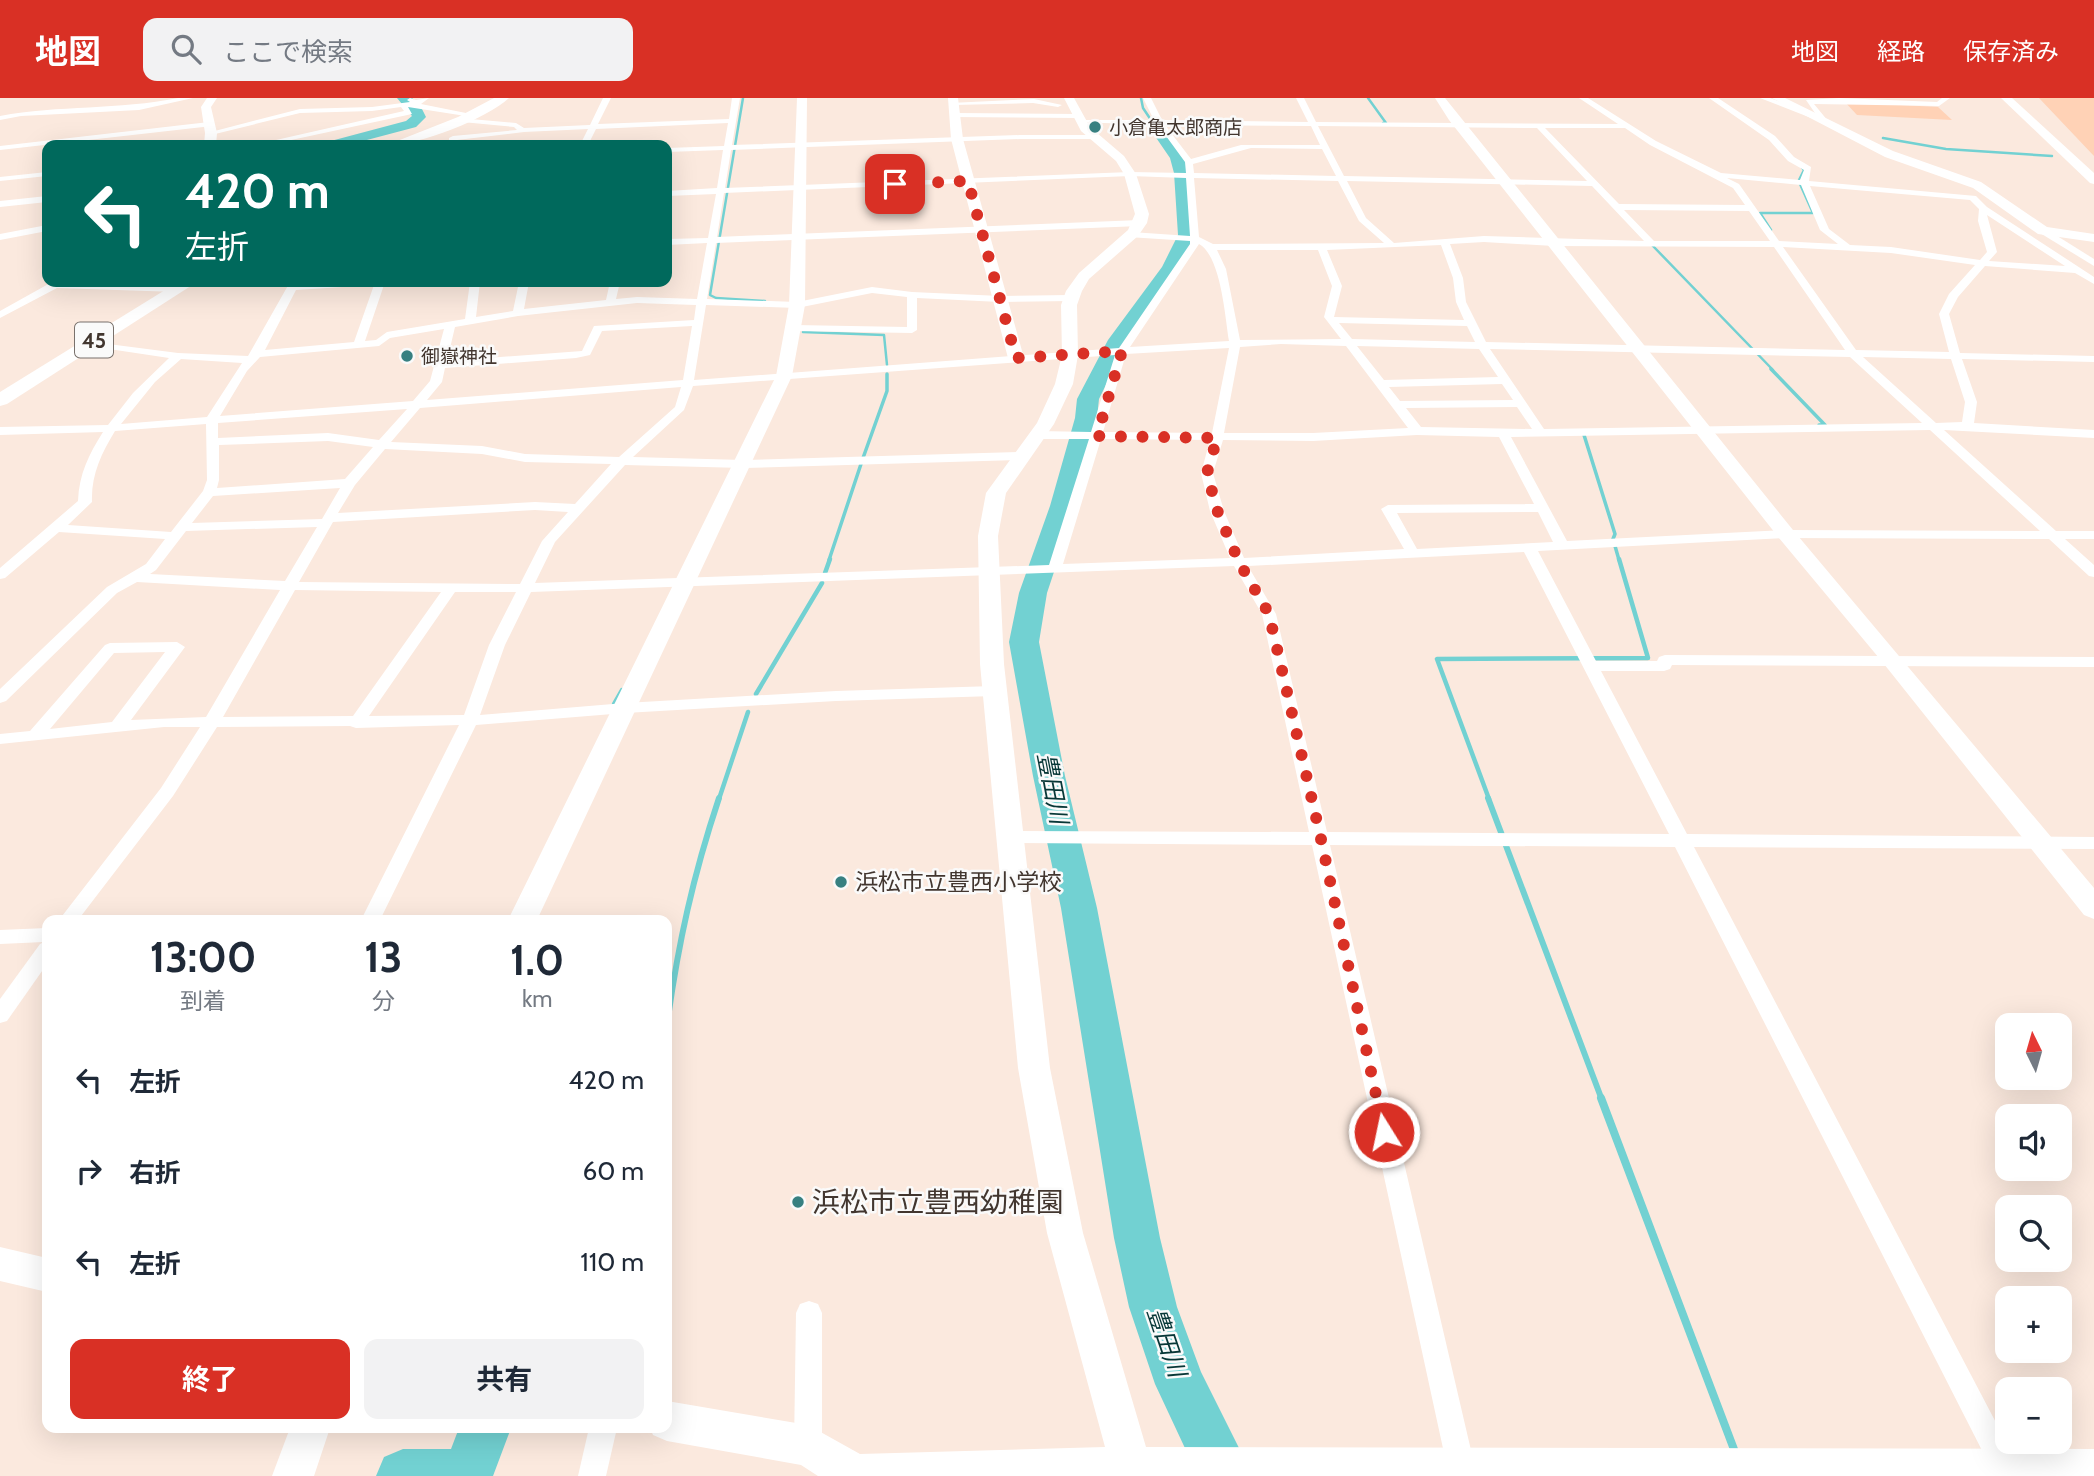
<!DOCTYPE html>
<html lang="ja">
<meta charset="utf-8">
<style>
:root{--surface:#fff;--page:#f2f2f3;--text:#1f2937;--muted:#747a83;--accent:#d93025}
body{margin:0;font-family:Cabin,"Noto Sans JP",sans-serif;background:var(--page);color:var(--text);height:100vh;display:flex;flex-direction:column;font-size:26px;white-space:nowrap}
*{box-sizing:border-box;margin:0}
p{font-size:23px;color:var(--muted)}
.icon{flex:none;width:38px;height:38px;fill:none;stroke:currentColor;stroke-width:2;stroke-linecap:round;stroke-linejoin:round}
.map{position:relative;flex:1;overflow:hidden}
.sheet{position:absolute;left:42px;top:817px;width:630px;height:518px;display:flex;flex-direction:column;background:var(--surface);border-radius:14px;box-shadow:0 7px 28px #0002}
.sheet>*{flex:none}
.top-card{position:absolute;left:42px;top:42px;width:630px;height:147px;border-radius:14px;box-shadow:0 7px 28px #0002;background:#00695c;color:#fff;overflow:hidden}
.needle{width:46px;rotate:355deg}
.buttons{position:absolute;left:1995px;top:915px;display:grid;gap:14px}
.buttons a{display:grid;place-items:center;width:77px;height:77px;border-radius:14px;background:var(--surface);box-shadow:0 7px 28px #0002;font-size:35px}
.pin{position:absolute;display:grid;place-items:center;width:60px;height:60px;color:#fff;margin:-30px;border-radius:14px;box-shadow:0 4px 10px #0006}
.me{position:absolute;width:77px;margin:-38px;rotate:350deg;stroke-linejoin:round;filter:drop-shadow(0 0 5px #0008)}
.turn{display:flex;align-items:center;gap:24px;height:147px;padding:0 28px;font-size:32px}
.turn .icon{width:91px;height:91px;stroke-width:2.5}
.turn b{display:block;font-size:49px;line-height:60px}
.eta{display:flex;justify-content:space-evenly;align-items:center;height:119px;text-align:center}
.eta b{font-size:42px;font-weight:700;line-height:49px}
.action{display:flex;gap:14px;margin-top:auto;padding:14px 28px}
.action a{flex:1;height:80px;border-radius:14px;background:var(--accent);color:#fff;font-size:28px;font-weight:700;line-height:80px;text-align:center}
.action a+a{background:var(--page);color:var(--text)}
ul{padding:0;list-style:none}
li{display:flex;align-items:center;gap:21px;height:91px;padding:0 28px}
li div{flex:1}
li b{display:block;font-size:26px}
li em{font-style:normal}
header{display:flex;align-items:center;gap:42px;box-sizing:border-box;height:98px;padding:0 35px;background:var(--accent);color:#fff}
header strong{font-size:33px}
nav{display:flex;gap:38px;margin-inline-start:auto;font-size:24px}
.search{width:490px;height:63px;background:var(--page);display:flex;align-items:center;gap:18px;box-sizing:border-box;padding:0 24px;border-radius:14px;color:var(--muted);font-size:26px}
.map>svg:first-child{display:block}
</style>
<header>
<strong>地図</strong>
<div class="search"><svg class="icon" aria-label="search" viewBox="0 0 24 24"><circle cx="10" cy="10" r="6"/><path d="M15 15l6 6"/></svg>ここで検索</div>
<nav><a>地図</a><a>経路</a><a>保存済み</a></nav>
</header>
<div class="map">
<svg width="2094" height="1378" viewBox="0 0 2094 1378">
<rect width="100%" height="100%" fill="#fbe9de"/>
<!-- green -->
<g fill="#ffd2b6">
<polygon points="2039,0 2094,0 2094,58"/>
<polygon points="1845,4 1938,9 1952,22 1857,17"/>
</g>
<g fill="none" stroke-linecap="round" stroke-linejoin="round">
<!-- stream-far4 -->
<g stroke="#72d1d2" stroke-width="2.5">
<polyline points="743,0 710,197 716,200 765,203"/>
<polyline points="1141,0 1143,10 1153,25 1156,25"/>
<polyline points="1368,0 1386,25 1383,25"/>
<polyline points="1883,40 1946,51 2052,58"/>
<polyline points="1799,82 1804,72 1800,67"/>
<polyline points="1771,132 1760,115 1813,115 1800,86"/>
<polyline points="1652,147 1773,272"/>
<polyline points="803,234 884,237 887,267"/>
</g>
<!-- stream-far3 -->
<g stroke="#72d1d2" stroke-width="3.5">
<polyline points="1771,271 1825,327 1819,327"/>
<polyline points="1584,337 1615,436 1613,441 1619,462"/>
<polyline points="863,360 887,293 887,276"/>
<polyline points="829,462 861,366"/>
</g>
<!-- stream-far2 -->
<g stroke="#72d1d2" stroke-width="4.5">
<polyline points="825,475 830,461"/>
<polyline points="756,596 822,485"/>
<polyline points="614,606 622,592"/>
<polyline points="719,701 748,614"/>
<polyline points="1489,701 1437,561 1648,560 1619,461"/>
</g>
<!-- stream-far1 -->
<g stroke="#72d1d2" stroke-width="6">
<polyline points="1488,700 1602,1002"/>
<path d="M667,927c11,-81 26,-149 52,-227"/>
</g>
<!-- stream -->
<polyline stroke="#72d1d2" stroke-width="8" points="1601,1000 1735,1354"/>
<!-- river -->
<g fill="#72d1d2" fill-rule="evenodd">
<polygon points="397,0 412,0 420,7 426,19 416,29 348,47 325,47 327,44 406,23 412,18"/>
<polygon points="1153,21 1158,22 1186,60 1190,75 1196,137 1180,170 1128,242 1099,301 1097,320 1076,408 1047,495 1039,544 1065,678 1097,810 1160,1140 1177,1209 1201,1274 1253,1378 1198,1378 1155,1286 1129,1209 1114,1140 1061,810 1033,678 1009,544 1019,495 1050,408 1075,320 1077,301 1108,242 1162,169 1178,137 1174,75 1170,60 1146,25"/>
<polygon points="459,1330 511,1330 493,1378 376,1378 384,1359 403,1351 451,1351"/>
</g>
<!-- street -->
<g fill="#fff" fill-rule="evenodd">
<path d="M178,0h15l-54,12 -118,6 -21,4v-4c59,-11 119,-6 178,-18z"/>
<polygon points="410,0 416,2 429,0 421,6 476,17 472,19 408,9 412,16 268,47 254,47 404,13 401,9 372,13 300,15 211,37 207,35 300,11 372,9 410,4 407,2"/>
<path d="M603,0h8l-13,26 131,-5 3,-21h8l-8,47 288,-10h74l4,2 -4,2h-74l-289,11 -6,38 405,-16 56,1 -1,-11 -27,-37 -81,-3 4,-2h73l-11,-22h8l11,22 146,2 -12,-24h8l12,24 302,2 -39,-26h9l68,43 65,32 79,7 4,-10 -16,-9 -19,-21 -60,-42h9l57,38 19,21 17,10 -2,14 167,15 11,11 107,70v7l-19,-11 -90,-7 -27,31 -9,17 11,39 134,3v6l-132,-3 15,43 -3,21 120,7v8l-150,-8 112,101h38v8h-29l29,26v12l-5,-1 -40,-37 -263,-1 -248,13 58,110h61l2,-4 6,-2 429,2v10l-422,-2 -2,4 -6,2h-63l86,163 407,3v12l-400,-2 330,629h-29l-320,-629 -345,-2 147,631h-28l-137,-631 -302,-2 -6,-2 -3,-4 3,-4 6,-2 299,1 -47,-218 -28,-48 -703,26 -26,53 -25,70 145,-12 211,-12 158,-5 8,5 -8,5 -158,5 -211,12 -149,12 -96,195h-19l98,-195 -103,3 -6,-2 -133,1 -44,69 -95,124h-19l102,-132 39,-61h-36l-164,17v-10l30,-3 75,-86 5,-2 67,-1 8,5 -54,73 75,-3 74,-127 -143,-8 -20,11 -111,108 -6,2v-14l107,-102 39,-23 19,-25 -106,-7 -54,46 -5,1v-11l78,-67c1,-27 11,-47 25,-69l-103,3v-8l108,-2 25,-32 36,-35 -80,-12 -4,-1v-4l93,12 70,3 42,-74h95l-20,59 11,-1 11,-8 78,-13 5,-37h10l-4,35 37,-6 6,-29h10l-5,27 82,-9 4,-18h10l-4,17 21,-2 60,2 10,-56 -40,2v-6l41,-1 8,-44 -49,2v-5l50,-3 6,-38 -56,2v-4l57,-2 4,-23 -132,6 -8,16h-8l8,-16 -64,3 -67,8v5h-8v-7l4,-2 64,-6 -3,-3 -52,-5 -3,-4 57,5 8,5 66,-3zM1165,27l146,1 9,19h-79l-50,14zM1318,28l219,2 50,53 -243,-5zM1545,30h80l25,17 83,43 12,17 -126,-1zM1251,50l71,1 14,27 -142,-3 -1,-9zM1130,78l56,2 4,58 -59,-4 -3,1v4l62,4v3l-71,104 -425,32 12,-75 91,3 75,-15 35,4v30l-113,-2 -5,3 5,3 118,2 5,-3v-32l83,4 70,-1 5,-3 -5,-3 -70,1 -88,-4 -40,-5 -75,15 -90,-3 9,-56 424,-17 4,-3 -4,-3 -423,17 7,-44zM1194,80l144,3 21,40 25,22 -171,1 -14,-7zM1727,80l74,7 19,45 18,14 -59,-3 -40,-57zM1347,83l245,5 52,55 -160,-5 -90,7 -28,-25zM1810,88l160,14 9,9 -1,12 9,31 -7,8 -89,-13 -41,-2 -21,-16zM1624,112l125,1 21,30h-116zM1987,117l78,51 -76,-5 8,-9zM1484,144l70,4 220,1 71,103 -359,-8 -20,-40 -3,-24 -13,-34zM1199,146c22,12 26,73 30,97l-99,6zM1441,147l12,33 3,24 8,18 -130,-3 8,-31 -15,-36zM1783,149l108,6 84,12 -26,29 -10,20 10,38 -93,-2zM1217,152h101l14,36 -8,31 17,22 -101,1 -14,-71zM374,187l-20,57 -89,8 31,-60zM637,205l59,2 -2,15 -100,6 -12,25 -135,10 8,-34 63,-11zM1339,225l128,3 8,16 -123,-3zM692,228l-9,54 -256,20 15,-18 3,-14 131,-10 14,-3 12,-24zM444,231l-14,52 -17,20 -193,15 27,-45 13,-14 119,-11 11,-8zM1281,246l65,2 62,82 -95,5h-89l16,-86zM1357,248l122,3 19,28 -114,3zM1229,250l-17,85 -109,-1 23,-78zM1490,251l360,8 72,66 -378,6zM1115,257l-24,77 -53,-1 -6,4 6,4h51l-40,126 -514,18 20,-41 70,-77 119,3 276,-8 6,-4 -6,-4 -276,8 -111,-3 51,-47 9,-24zM1863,259l88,2 14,43 -3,20 -26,1zM181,261l61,4 -35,54 -86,7 34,-42zM1502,286l11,16 -113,1 -11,-14zM681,289l-6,20 -56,50 -94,-3 -43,-8 -91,-4 29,-34zM1517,309l15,22 -111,-2 -15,-19zM407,311l-28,31 -51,-7 -110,5v-15zM206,326l1,56 -4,11 -32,41 -103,-7 24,-23c-1,-27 9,-48 23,-71zM1930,332l110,101 -254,-1 -219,11 -56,-104zM1417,337l82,2 35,67 -146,1 -7,4 23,40 -160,9 -20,-47 -11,-38 10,-33 90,1zM1101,341l109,1 -9,33 9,38 20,47 -167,6zM328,343l45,6 -28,32 -128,9 2,-8v-35zM385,351l97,5 43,8 86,2 -36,40 -40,-2 -197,11 17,-28zM340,390l-18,31 -130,4 21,-27zM535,412l33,2 -26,29 -22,43 -221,-2 34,-60zM1538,414l15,30 -136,7 -20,-36zM317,429l-32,54 -135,-7 6,-4 30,-39zM1524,454l145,282 -342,-2 -51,-218 -28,-48zM295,492l146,2 -88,124 -130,1zM455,494h61l-27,53 -25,70 -95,1zM165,554l-53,70 -62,7 64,-76z"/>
<polygon points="1760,0 1770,0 1817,18 1806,2 1839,0 1937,4 1942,0 1950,0 1939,8 1814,6 1828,23 1824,25"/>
<polygon points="1034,1 1062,7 1058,9 1033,5 954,7 950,5"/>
<polygon points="955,15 1078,16 1082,18 1078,20 952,19"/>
<polygon points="209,24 212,28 0,52 0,48"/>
<polygon points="47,74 47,78 0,83 0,79"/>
<polygon points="47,98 47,104 0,109 0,103"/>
<polygon points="47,127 47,133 0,142 0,136"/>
<polygon points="2040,131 2046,131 2094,161 2094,168 2040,135"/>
<polygon points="52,184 177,188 182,191 177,194 57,190 0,220 0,213"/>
<polygon points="47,830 47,866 7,923 0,925 0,901 40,846 44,844 0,846 0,832"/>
<polygon points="809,1203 818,1206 822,1215 822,1348 818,1358 808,1362 798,1358 794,1348 796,1215 800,1206"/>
<polygon points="589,1330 617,1330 606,1378 578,1378"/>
</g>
<!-- secondary -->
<g fill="#fff" fill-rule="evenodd">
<polygon points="207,0 217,0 211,9 217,35 216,47 204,47 205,35 201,9"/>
<polygon points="797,0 807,0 805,207 792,278 537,822 508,822 776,278 789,207"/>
<polygon points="948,0 958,0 963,41 1024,260 1022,264 1010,264 1008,260 951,41"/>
<polygon points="1064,0 1074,0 1090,29 1124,58 1136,76 1149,116 1147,125 1138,138 1089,181 1082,193 1077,207 1078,257 1073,286 1054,326 1006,395 998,438 1004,566 1050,970 1083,1135 1146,1349 2094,1351 2094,1378 818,1378 801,1367 667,1343 653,1337 650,1330 667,1330 667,1303 808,1327 860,1356 1105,1349 1047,1135 1018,970 980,566 978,438 986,395 1037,325 1055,286 1062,257 1061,207 1066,193 1079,175 1128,132 1135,116 1124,76 1116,63 1081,33"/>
<polygon points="1435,0 1445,0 1793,432 2094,790 2094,821 2084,817 1884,566 1779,440 1449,22"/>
<polygon points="1772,0 1785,0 1893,53 1981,84 2047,129 2094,136 2094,144 2038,136 1973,90 1885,59"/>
<polygon points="2001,0 2012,0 2094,75 2094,86 2090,85"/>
<polygon points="0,1149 47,1160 47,1194 0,1183"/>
<polygon points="290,1330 330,1330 314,1378 272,1378"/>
</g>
<!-- primary -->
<g fill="#fff" fill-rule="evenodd">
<path d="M494,0h15c-23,21 -91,48 -122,47l71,-28z"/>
<polygon points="178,184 197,184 7,306 0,308 0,294"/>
</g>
</g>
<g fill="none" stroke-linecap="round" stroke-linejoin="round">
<!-- route -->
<polyline stroke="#d93025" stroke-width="12" stroke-dasharray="0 21.6" points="895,86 968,83 1016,260 1122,253 1097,338 1217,340 1207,375 1217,412 1239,464 1269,516 1321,741 1384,1034"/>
</g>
<!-- markers -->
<g fill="#378081" stroke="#fafafa" stroke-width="2.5">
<circle cx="1095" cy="29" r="7"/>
<circle cx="407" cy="258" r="7"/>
<circle cx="841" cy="784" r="7"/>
<circle cx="798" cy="1104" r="7"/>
</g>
<g text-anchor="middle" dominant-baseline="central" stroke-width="5" stroke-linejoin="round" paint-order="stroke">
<!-- far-poi labels -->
<g font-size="19" fill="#42362f" stroke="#fafafa" text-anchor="start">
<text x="1109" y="29">小倉亀太郎商店</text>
<text x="421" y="258">御嶽神社</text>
</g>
<!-- shield labels -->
<rect fill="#fafafa" stroke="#79716c" stroke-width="2" x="75" y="224.5" width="38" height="35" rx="5"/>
<g font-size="21" font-weight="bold" fill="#42362f">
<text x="94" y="242">45</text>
</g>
<!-- poi labels -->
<g font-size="23" fill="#42362f" stroke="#fafafa" text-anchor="start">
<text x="855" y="784">浜松市立豊西小学校</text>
</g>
<!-- water labels -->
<g font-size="24" font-style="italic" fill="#073737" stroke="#fafafa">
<text transform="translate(1053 690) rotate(79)">豊田川</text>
<text transform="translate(1167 1244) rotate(71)">豊田川</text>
</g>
<!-- near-poi labels -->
<g font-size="28" fill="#42362f" stroke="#fafafa" text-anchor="start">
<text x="812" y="1104">浜松市立豊西幼稚園</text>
</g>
</g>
</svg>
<div class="buttons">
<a><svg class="needle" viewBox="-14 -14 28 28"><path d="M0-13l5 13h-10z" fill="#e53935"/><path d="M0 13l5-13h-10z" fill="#747a83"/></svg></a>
<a><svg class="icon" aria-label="sound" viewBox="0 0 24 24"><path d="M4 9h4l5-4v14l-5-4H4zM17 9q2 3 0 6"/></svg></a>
<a><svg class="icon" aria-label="search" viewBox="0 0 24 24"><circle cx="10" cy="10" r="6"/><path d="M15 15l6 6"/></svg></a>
<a>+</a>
<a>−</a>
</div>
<div class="pin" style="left:895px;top:86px;background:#d93025"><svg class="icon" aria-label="arrive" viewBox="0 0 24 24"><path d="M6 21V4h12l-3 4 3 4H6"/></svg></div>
<svg class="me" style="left:1384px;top:1034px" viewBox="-20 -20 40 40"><circle r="17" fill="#d93025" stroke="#fff" stroke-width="3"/><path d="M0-11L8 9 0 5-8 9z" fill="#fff"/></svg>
<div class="top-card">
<div class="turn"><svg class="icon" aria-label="left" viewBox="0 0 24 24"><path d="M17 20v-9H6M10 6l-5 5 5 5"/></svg><div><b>420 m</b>左折</div></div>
</div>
<section class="sheet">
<div class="eta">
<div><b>13:00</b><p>到着</p></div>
<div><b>13</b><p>分</p></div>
<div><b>1.0</b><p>km</p></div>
</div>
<ul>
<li><svg class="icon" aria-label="left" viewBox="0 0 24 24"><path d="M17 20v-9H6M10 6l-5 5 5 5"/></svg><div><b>左折</b></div><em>420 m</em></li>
<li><svg class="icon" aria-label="right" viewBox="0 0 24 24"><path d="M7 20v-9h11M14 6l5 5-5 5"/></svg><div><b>右折</b></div><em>60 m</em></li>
<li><svg class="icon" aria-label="left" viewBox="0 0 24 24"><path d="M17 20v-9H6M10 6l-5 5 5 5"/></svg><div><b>左折</b></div><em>110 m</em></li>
</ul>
<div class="action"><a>終了</a><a>共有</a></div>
</section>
</div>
